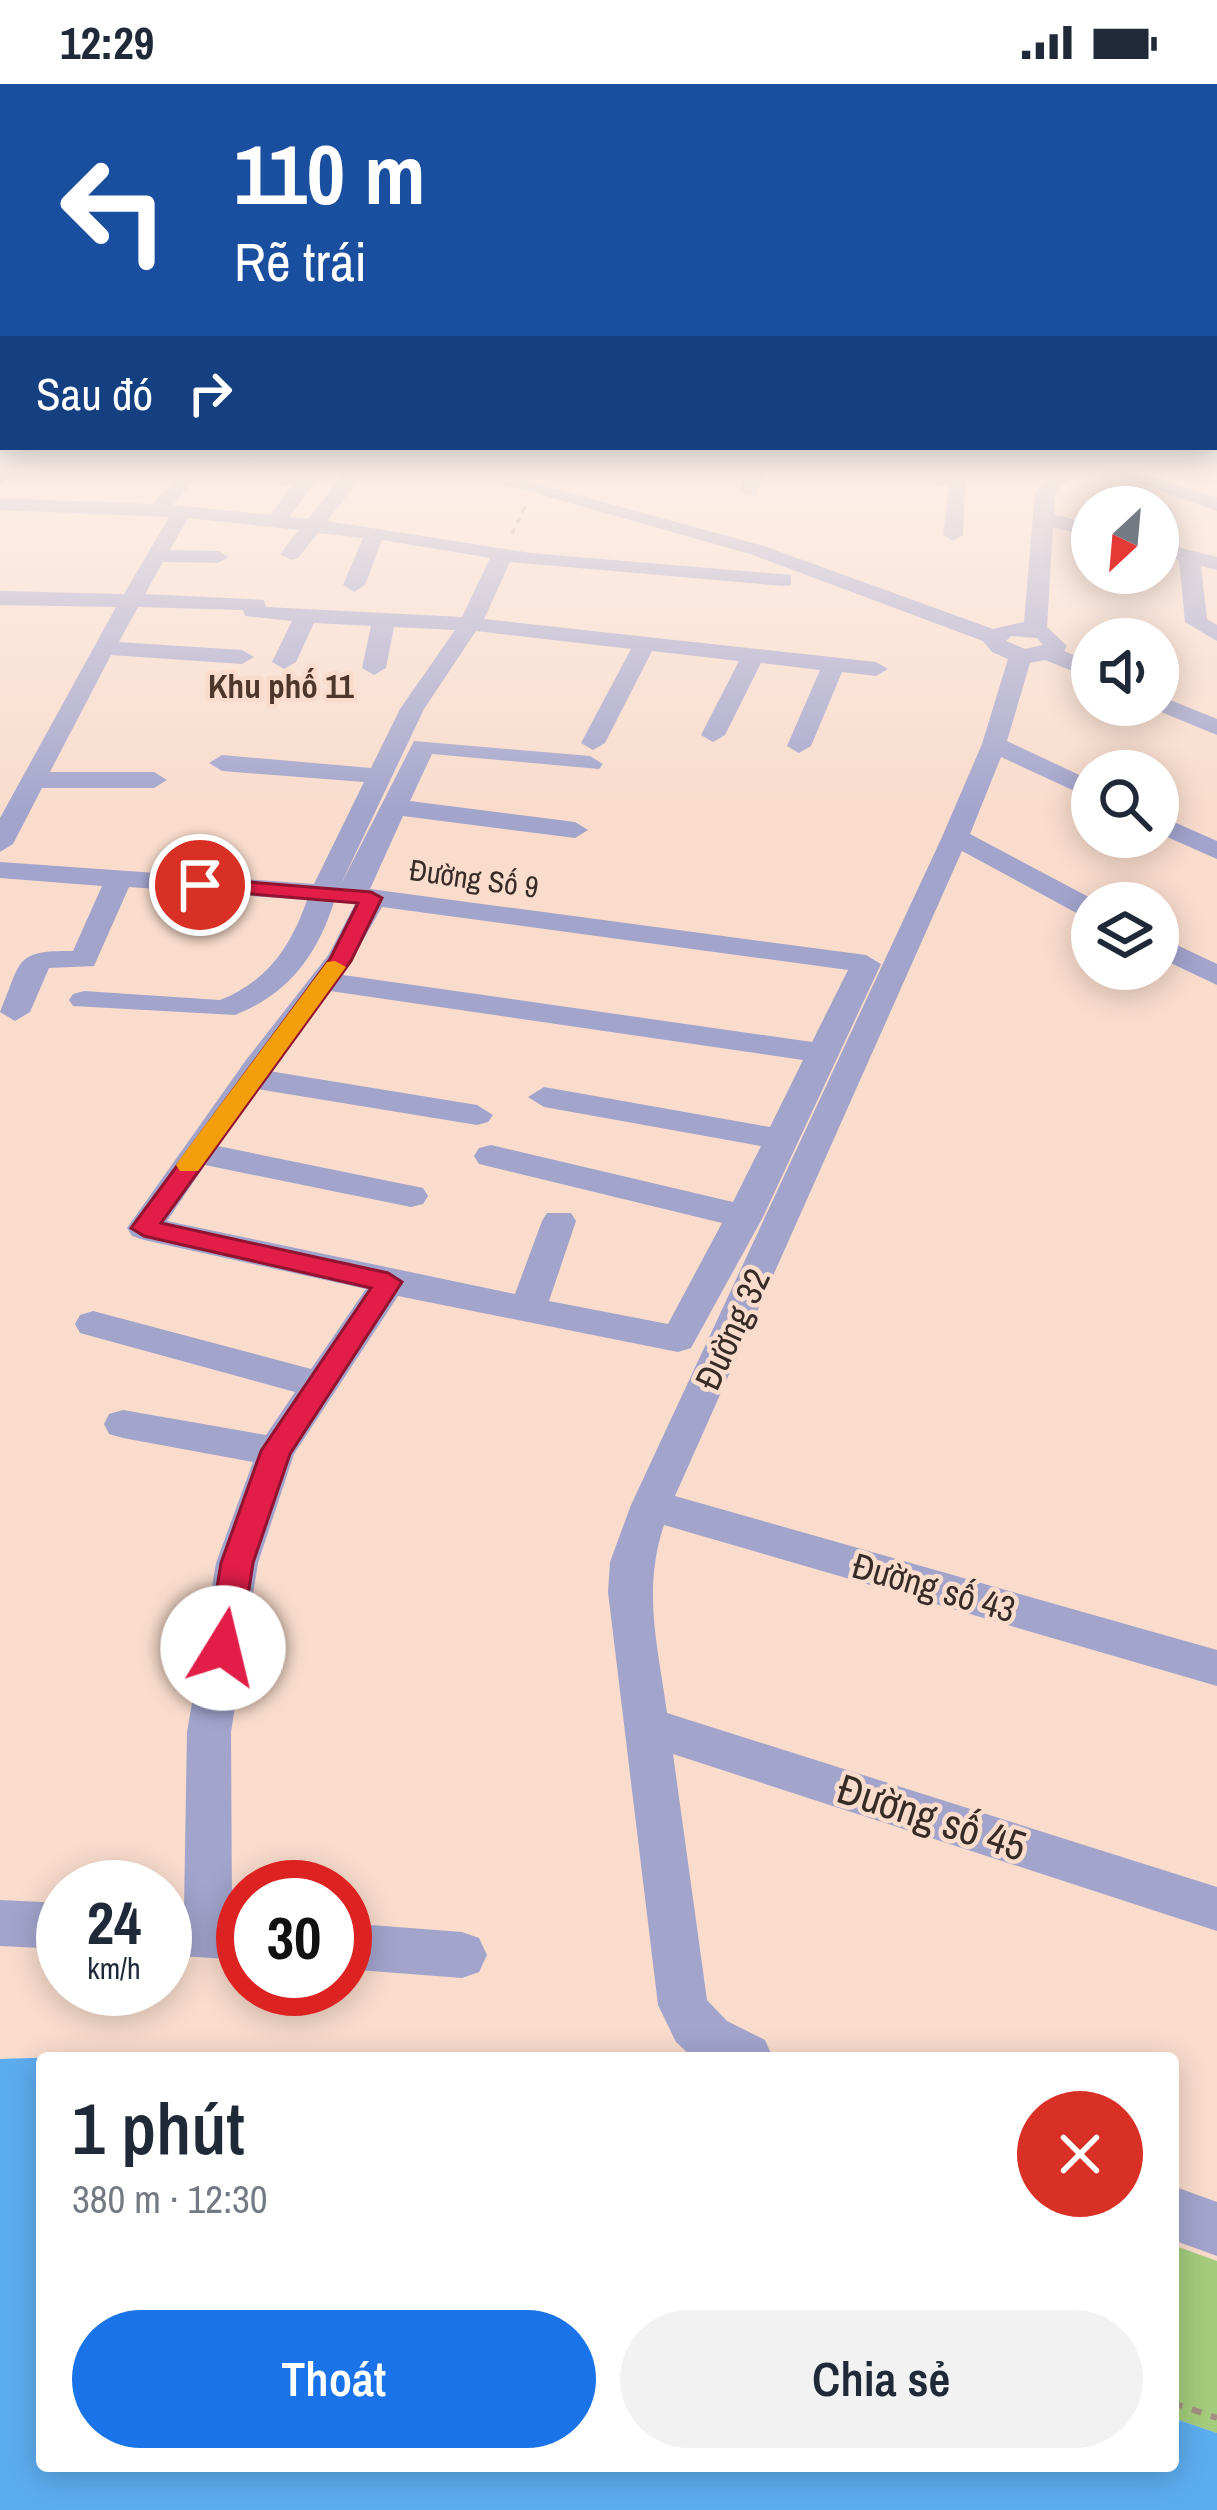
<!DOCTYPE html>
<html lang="vi">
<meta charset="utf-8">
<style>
:root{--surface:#fff;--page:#f2f2f3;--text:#1f2937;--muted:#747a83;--accent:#1a73e8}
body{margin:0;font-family:"Archivo Narrow",sans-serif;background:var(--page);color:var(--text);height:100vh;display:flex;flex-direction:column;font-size:45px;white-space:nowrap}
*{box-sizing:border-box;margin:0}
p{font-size:39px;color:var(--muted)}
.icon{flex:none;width:66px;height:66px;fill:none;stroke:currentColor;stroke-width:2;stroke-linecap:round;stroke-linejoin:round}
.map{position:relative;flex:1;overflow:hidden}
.details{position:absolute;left:36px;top:1968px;width:1143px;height:420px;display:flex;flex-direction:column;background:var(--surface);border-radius:12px;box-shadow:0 6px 30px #0003}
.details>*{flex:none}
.top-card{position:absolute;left:0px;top:0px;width:1218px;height:366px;box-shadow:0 6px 30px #0003;background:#1a4fa0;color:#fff;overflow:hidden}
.needle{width:78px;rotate:206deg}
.fabs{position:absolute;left:1071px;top:402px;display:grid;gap:24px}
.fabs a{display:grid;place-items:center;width:108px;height:108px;border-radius:50%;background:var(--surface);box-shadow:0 6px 30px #0003;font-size:60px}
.speed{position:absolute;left:36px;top:1776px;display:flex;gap:24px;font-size:60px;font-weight:700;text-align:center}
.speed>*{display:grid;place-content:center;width:156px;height:156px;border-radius:50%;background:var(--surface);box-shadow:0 6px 30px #0003;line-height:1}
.speed small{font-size:30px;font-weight:400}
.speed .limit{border:18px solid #d22;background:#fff;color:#111}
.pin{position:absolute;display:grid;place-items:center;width:102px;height:102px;color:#fff;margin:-51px;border:6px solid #fff;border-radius:50%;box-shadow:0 3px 12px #0007}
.me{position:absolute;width:132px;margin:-66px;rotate:9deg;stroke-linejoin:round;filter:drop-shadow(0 0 9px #0008)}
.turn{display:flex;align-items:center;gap:42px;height:252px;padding:0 36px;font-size:54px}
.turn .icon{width:156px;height:156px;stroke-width:2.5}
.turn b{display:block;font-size:84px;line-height:102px}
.then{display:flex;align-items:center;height:114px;padding:0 36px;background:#0003;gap:24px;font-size:45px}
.round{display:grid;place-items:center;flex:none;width:126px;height:126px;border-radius:63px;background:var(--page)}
.headline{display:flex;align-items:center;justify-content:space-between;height:204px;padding:0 36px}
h1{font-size:72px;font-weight:600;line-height:90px}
.cta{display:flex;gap:24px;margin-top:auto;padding:24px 36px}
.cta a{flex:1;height:138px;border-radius:72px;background:var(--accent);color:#fff;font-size:48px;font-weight:600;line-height:138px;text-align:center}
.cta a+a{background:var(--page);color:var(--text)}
.status{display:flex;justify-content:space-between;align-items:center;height:84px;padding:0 60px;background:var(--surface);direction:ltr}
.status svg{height:33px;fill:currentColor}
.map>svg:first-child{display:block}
</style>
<div class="status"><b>12:29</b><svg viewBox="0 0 49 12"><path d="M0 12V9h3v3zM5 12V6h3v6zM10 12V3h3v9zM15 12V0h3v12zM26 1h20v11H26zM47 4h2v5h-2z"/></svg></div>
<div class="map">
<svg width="1217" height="2426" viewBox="0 0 1217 2426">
<rect width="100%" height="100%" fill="#f9dccc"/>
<!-- green -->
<polygon fill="#a3cc7c" points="1173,2161 1217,2177 1217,2349 1173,2334"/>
<!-- water -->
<polygon fill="#5cadf0" points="220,1968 292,1974 42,1974 42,2382 1173,2382 1173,2334 1217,2349 1217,2426 0,2426 0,1975"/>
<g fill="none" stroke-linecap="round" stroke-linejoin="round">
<!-- path-far1 -->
<polyline stroke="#a38e82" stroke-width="3" stroke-dasharray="6 6" stroke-linecap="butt" points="512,450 525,423"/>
<!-- path -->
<polyline stroke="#a38e82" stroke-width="6" stroke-dasharray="10 10" stroke-linecap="butt" points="1173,2319 1217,2334"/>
<!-- minor -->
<g fill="#a2a4cc" fill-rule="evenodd">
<path d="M181,388l132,5 3,4 -27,36 19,2 37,-47h14l3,4 -35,45 204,32 260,22v10l-8,1 -273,-24 -26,57 392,43 12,7 -12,7 -34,-4 -31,74 -12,7 -12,-7 33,-76 -59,-7 -36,72 -12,7 -12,-7 38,-74 -87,-10 -47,92 -12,7 -12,-7 50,-94 -155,-18 -52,78 -84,177 74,-145 176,15 13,8 -4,5 -167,-15 -22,47 165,21 13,8 -13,8 -172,-22 -33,73 496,66 15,9 -118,253 -72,131 -13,4 -280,-56 -104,158 -36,109 -27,169 1,181 11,1v46l-78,-5v-46l19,1 3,-178 29,-169 37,-101 -130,-24 -14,-4 -5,-10 5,-10 14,-4 143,25 29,-43 -215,-59 -5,-9 5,-9 13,-4 218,58 55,-80 -222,-49 -12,-4 -5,-8 119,-168 83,-106 26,-50 -21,-2c-17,54 -46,92 -99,113l-162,-9 -4,-6 4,-6 11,-3 136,9c48,-19 71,-54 87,-100l-178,-13 -35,79 -45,2 -19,44 -15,9 -15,-9c22,-51 13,-62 73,-61l29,-65 -102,-8v-16l314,22 50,-102 -142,-11 -13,-8 13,-8 149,13 29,-59 55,-79 -61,-3 -8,41 -12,7 -12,-7 9,-42 -57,-3 -18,39 -12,7 -12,-7 20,-41 -47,-5 -2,-6 -105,-3 -19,35 123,8 12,7 -12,7 -131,-9 -61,117h104l13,8 -13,8h-112l-29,56 -13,8v-34l116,-211 -116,-2v-14l124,3 45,-77 -169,-7v-12l152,6zM197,394l95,8 -22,29 -97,-10zM188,434l111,12 -19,24 11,6 7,-2 20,-25 45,5 -20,47 11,7 11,-7 17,-45 108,18 -28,59 -196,-10 -2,-7 -119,-6 18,-32 55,1 11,-6 -11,-6 -48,-1zM382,823l466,63 -36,72 -469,-67zM330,907l473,69 -33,67 -226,-40 -16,10 16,10 217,39 -28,56 -242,-57 -12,3 -5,8 5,8 243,59 -54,101 -119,-23 27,-80 -5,-8h-24l-5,8 -27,73 -348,-73 38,-56 206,42 12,-3 5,-8 -5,-8 -205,-42 39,-57 220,36 11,-3 5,-7 -16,-10 -208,-34z"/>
<path d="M460,388h33l271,74 229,83 31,-7 11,-130 20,-20h21l-21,22 -1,20 38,11v12l-39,-10 -6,100 20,19 -3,5 28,12v16l-47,-19 -15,3 -23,78 85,40v18l-91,-42 -31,77 130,69h-8v15l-10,-2 -120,-65 -287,645 542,154v36l-553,-161c-22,66 -6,121 3,188l550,174v44l-544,-177 34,246 20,21 38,19 8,18h-80l-17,-16 -18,-37 -50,-413 2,-30 21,-57 311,-668 40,-93 26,-85 -16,-7 -9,-11 -233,-87zM1011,552l26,2 6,7 -18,4 -19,-8z"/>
<polygon points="744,388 764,388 756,412 739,408"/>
<polygon points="849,388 966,393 963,451 953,457 943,451 949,402 859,394"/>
<polygon points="1107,388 1137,388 1217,414 1217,427"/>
<polygon points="1158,458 1217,473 1217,486 1201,482 1207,535 1217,541 1217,557 1185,538 1179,476 1158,470"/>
<polygon points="1158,611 1217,635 1217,651 1149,623 1158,621"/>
<polygon points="1158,731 1217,757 1217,775 1158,749"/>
<polygon points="1158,852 1217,880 1217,901 1158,873"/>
<polygon points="0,1816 63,1819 63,1865 0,1862"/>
<polygon points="345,1839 462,1848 479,1854 487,1871 479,1888 462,1894 345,1885"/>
<polygon points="1173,2102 1217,2118 1217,2172 1173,2156"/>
</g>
<!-- highway -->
<polygon fill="#5b59ab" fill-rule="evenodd" points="0,388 18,388 0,399"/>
</g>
<!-- sky -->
<linearGradient id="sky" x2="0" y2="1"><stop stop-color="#70b1eb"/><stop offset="0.53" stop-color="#fcefe8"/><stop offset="1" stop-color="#fcefe8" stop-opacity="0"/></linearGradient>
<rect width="1217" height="728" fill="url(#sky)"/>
<!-- route -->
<polygon fill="#e11d48" stroke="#92132f" stroke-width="3" points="200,794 371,808 382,814 351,877 161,1139 388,1189 402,1198 290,1370 253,1479 240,1564 235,1573 223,1577 212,1573 207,1564 221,1479 261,1367 371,1204 144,1152 131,1144 330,875 358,819 193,805 190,801"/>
<!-- slow -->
<polygon fill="#f59e0b" points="335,877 346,883 198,1087 180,1087 176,1081 180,1075 327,878"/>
<g text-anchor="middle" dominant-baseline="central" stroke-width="9" stroke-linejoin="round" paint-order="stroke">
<!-- far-street labels -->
<g font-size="30" fill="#372b26" stroke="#f9dccc">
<text transform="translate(474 794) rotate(8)">Đường Số 9</text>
</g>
<!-- far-neighbourhood labels -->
<g font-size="33" font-weight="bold" fill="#4e372a" stroke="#f9dccc">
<text x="281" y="602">Khu phố 11</text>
</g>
<!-- street labels -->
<g font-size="36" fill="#372b26" stroke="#f9dccc">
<text transform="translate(732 1245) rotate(-65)">Đường 32</text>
<text transform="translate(934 1503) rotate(16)">Đường số 43</text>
</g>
<!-- near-street labels -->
<g font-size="42" fill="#372b26" stroke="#f9dccc">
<text transform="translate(932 1733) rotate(18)">Đường số 45</text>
</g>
</g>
</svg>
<div class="fabs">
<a><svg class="needle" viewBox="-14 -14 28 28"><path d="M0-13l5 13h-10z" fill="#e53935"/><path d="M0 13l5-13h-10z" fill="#747a83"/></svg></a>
<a><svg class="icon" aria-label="sound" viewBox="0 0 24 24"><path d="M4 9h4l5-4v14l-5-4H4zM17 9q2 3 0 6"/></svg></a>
<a><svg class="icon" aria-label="search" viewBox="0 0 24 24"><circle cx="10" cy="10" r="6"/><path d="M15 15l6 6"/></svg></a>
<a><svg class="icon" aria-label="layers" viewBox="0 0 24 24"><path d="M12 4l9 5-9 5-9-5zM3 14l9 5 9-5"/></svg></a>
</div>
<div class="speed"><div>24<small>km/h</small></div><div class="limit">30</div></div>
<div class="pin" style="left:200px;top:801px;background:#d93025"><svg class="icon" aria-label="arrive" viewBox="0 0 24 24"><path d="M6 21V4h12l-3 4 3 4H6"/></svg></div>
<svg class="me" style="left:223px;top:1564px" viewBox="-20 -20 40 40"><circle r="19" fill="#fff"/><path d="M0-13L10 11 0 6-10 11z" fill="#e11d48"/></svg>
<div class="top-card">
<div class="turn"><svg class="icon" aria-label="left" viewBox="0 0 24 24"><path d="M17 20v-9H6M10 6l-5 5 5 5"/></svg><div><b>110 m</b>Rẽ trái</div></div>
<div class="then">Sau đó<svg class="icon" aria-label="right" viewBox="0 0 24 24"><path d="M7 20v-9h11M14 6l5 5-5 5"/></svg></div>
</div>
<section class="details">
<div class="headline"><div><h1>1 phút</h1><p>380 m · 12:30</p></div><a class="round" style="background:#d93025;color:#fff"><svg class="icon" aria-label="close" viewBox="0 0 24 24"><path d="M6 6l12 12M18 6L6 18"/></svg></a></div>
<div class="cta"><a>Thoát</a><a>Chia sẻ</a></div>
</section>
</div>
